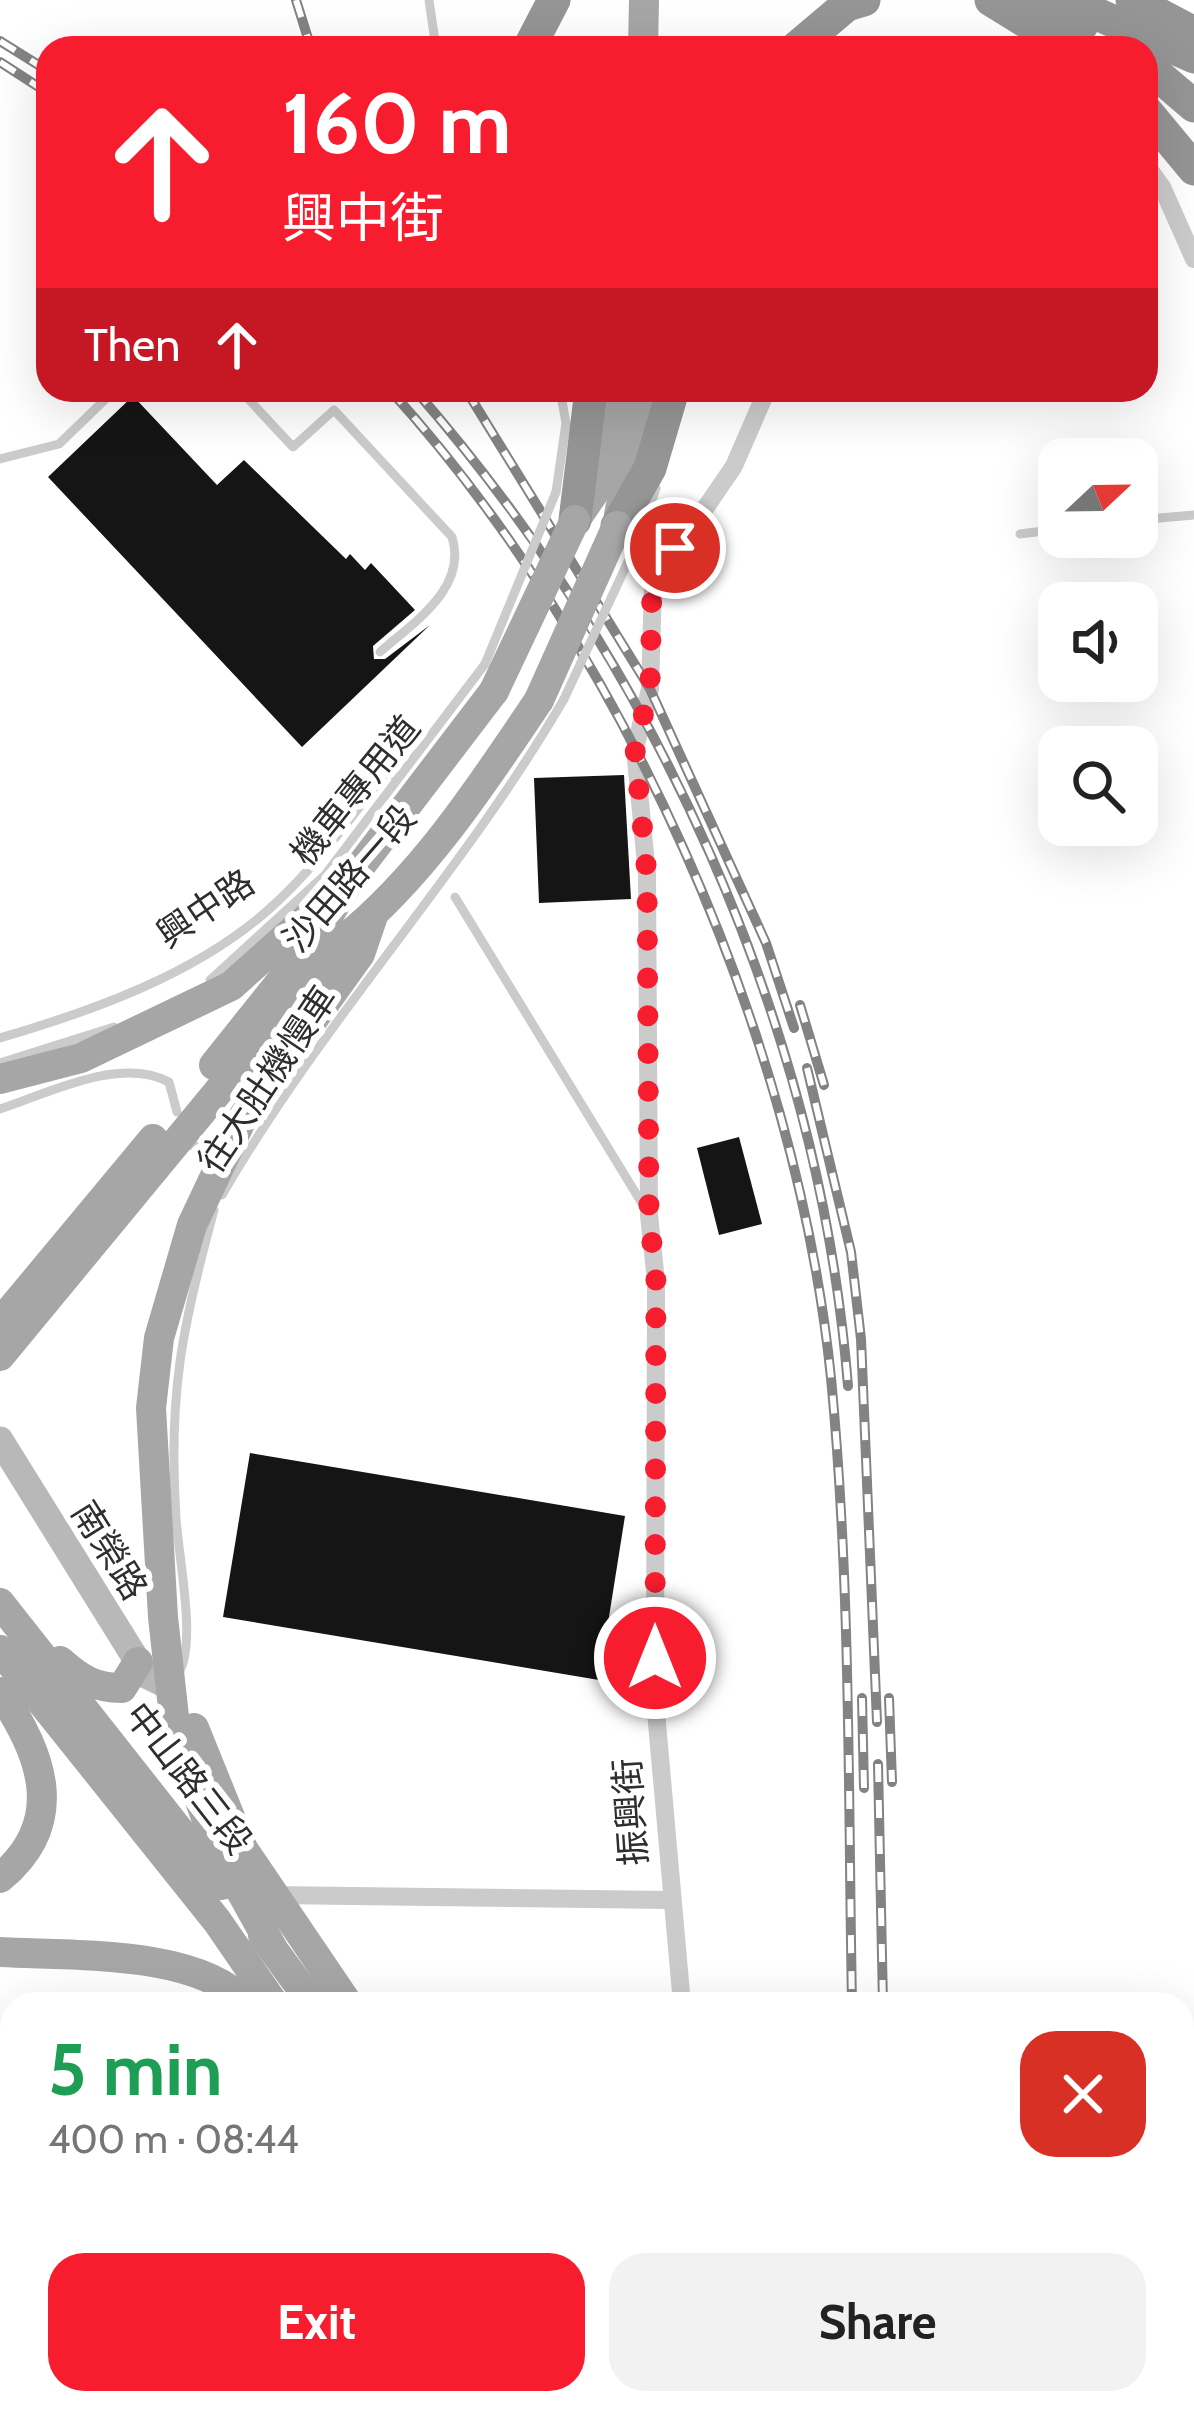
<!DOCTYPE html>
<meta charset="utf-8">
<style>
:root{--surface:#fff;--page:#f2f2f2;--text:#222;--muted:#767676;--accent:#f71d2e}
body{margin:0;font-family:Cabin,"Noto Sans TC",sans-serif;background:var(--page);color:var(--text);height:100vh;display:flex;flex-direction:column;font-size:45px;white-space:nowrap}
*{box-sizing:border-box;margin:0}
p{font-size:39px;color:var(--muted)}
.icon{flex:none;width:66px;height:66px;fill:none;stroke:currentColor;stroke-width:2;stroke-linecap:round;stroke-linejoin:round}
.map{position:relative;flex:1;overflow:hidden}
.side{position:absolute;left:0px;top:1992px;width:1194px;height:423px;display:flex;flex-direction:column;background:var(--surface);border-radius:36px 36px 0 0;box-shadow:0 12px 48px #0002}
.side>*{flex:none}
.top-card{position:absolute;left:36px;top:36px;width:1122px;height:366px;border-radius:36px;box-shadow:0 12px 48px #0002;background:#f71d2e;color:#fff;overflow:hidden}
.needle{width:78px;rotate:68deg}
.fabs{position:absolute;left:1038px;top:438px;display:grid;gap:24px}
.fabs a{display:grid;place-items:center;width:120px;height:120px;border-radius:24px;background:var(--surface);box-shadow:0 12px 48px #0002;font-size:60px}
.pin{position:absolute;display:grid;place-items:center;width:102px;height:102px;color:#fff;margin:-51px;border:6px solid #fff;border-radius:50%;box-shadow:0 3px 12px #0007}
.me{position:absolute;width:132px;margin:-66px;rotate:0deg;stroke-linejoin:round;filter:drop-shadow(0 0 9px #0008)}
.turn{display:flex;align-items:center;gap:42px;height:252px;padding:0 48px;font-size:54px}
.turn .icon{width:156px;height:156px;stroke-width:2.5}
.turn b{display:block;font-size:84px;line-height:102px}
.then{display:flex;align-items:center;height:114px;padding:0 48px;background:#0003;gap:24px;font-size:45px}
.round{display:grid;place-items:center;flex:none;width:126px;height:126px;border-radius:36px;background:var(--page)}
.summary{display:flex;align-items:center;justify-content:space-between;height:204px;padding:0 48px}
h1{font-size:72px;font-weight:700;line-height:90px;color:#1e9e55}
.primary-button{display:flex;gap:24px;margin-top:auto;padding:24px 48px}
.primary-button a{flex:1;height:138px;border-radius:36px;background:var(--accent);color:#fff;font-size:48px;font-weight:700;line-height:138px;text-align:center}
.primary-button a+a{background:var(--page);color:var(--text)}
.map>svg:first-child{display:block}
</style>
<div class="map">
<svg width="1194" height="2414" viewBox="0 0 1194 2414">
<rect width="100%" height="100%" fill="#fff"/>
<!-- building -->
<g fill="#151515">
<polygon points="133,396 217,485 244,460 346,559 350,554 365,570 371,563 415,610 373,646 374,659 385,659 430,625 302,747 48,477"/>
<polygon points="624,775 631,899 539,903 534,778"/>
<polygon points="739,1137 762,1224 719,1235 697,1148"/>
<polygon points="250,1453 625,1516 599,1680 223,1617"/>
</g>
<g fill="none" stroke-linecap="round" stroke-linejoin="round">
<!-- path -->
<g stroke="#cbcbcb" stroke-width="3" stroke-dasharray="6 6" stroke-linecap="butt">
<polyline points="822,2403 822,2414"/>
<polyline points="868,2403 868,2414"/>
<polyline points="903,2414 903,2404"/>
</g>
<!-- lane -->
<g stroke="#cbcbcb" stroke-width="9">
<polyline points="429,0 436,48"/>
<path d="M240,390l53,57 41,-37 118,127c16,51 -38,85 -72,115"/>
<polyline points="0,459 59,444 115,390"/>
<polyline points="556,492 566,423 560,390"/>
<polyline points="1137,520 1194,515"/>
<polyline points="641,534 656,488"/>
<polyline points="1020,534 1059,529"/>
<polyline points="455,897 646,1210"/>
<polyline points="210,980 325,875 485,664"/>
<path d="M0,1038c92,-27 194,-63 267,-127 47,-41 84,-94 122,-142l7,9"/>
<polyline points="0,1063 114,1027"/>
<path d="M0,1109c49,-16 119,-53 169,-27l8,30"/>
<polyline points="189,1145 223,1150"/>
<path d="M222,1195c101,-175 241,-322 342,-496"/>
<path d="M179,1672c18,-29 -1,-118 -3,-154 -8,-123 6,-191 38,-308"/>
<polyline points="1182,2311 1194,2277"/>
<polyline points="0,2316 12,2314"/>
<polyline points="1145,2414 1149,2403"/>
</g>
<!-- street -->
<g stroke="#cbcbcb" stroke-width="18">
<polyline points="1146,165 1162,187 1194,259"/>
<polyline points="273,1895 670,1900"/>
<polyline points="682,2004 655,1701 656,1281 649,1215 647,875 635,749 650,689 653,585 734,466 767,390"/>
<polyline points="0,2209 12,2228"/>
<polyline points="0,2261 12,2287"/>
<polyline points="74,2403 84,2414"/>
<polyline points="104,2403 114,2414"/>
<polyline points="762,2403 765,2414"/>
</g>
<!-- secondary -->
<polyline stroke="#b8b8b8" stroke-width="27" points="0,1440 146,1675 170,1687"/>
<!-- primary -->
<g stroke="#a6a6a6" stroke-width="30">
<polyline points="643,48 644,0"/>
<polyline points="619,515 643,390"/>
<polyline points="576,519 593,494 619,390"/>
<polyline points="214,1065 314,940 349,881 494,691"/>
<polyline points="0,1079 81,1058 231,986 326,901"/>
<polyline points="0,1323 153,1139"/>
<path d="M0,1356l344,-417c78,-62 140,-157 195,-239"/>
<polyline points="0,1603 222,1885"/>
<polyline points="0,1650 217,1921 274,2004"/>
<path d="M60,1661c20,18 35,27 62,27l16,-26"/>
<path d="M0,1692c41,60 69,129 0,186"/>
<polyline points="194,1728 243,1849 348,2004"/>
<polyline points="263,1936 313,2004"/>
<polyline points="273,1949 217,1848 176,1735 163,1617 151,1408 159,1338 192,1225 243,1117 360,954 373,916"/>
<path d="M0,1952c68,4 199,-3 246,52"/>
<polyline points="514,2403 521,2414"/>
<polyline points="561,2403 567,2414"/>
<polyline points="593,2403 598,2414"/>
</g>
<!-- highway -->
<g stroke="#959595" stroke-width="33">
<polyline points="1029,0 1082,25"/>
<polyline points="1065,0 1194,57"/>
<polyline points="1132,0 1194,33"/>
<polyline points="529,48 554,0"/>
<polyline points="796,48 847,5 864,0"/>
<polyline points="1146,65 1194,106"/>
<polyline points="1146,111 1194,169"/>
<polyline points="575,520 591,390"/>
<polyline points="617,526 650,468 673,390"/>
</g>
<defs>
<g id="rail">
<polyline points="296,0 311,48"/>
<polyline points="0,41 48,71"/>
<polyline points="0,62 48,93"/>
<path d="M390,390c232,256 406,643 441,988 20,207 17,418 21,626"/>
<path d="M415,390c239,274 404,632 433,996"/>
<polyline points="466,390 650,689 766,943 794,1028"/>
<polyline points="800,1005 824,1085"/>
<polyline points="807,1068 851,1252 861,1339 877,1722"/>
<polyline points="862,1698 864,1788"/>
<polyline points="889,1698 892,1782"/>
<polyline points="878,1764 883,2004"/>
<polyline points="857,2403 858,2414"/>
<polyline points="878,2403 878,2414"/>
<polyline points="912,2403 913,2414"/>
</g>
</defs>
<!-- rail casing -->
<use href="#rail" stroke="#838383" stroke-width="10"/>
<!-- rail -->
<use href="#rail" stroke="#fff" stroke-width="6" stroke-dasharray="18" stroke-linecap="butt"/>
<!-- path-bridge -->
<polyline stroke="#cbcbcb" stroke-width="3" stroke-dasharray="6 6" stroke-linecap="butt" points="822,2403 903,2404"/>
<!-- lane-bridge -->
<g stroke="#cbcbcb" stroke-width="9">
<polyline points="485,664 556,492"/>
<polyline points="564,699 641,534"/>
</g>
<!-- primary-bridge -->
<g stroke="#a6a6a6" stroke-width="30">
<polyline points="494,691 575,520"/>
<polyline points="539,700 617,526"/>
</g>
<!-- highway-bridge -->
<polyline stroke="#959595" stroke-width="33" points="991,0 1069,48"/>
</g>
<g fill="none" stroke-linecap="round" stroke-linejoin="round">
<!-- route -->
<polyline stroke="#f71d2e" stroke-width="21" stroke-dasharray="0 37.8" points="655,1658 656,1281 649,1215 647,875 635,749 650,688 652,585 675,548"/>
</g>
<g text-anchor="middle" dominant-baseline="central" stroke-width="12" stroke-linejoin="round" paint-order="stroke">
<!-- street labels -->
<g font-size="36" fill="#2e2e2e" stroke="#fff">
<text transform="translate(355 790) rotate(-51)">機車專用道</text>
<text transform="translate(349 878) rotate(-49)">沙田路一段</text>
<text transform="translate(205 908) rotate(-34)">興中路</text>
<text transform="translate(267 1079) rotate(-56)">往大肚機慢車</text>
<text transform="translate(110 1550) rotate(58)">南榮路</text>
<text transform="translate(189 1778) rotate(52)">中山路三段</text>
<text transform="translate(630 1812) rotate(-94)">振興街</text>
</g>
</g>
</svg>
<div class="fabs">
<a><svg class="needle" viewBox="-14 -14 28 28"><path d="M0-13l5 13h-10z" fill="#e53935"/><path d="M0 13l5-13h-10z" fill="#767676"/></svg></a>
<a><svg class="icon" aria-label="sound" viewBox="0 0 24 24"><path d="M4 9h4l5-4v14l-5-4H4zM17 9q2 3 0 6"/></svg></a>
<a><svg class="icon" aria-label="search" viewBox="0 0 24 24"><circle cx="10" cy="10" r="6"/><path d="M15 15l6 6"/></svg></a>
</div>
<div class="pin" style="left:675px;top:548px;background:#d93025"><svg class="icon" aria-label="arrive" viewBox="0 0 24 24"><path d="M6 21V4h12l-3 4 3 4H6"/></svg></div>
<svg class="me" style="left:655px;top:1658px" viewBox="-20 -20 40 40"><circle r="17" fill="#f71d2e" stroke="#fff" stroke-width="3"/><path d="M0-11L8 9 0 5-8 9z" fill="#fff"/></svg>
<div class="top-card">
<div class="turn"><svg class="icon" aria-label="ahead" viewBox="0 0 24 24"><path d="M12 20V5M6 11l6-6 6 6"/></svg><div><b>160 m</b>興中街</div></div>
<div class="then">Then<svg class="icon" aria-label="ahead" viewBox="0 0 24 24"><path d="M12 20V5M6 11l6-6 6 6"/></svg></div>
</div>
<section class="side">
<div class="summary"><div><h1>5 min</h1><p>400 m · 08:44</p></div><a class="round" style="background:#d93025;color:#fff"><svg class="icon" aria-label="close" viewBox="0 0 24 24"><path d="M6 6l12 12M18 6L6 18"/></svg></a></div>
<div class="primary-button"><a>Exit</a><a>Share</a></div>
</section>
</div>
